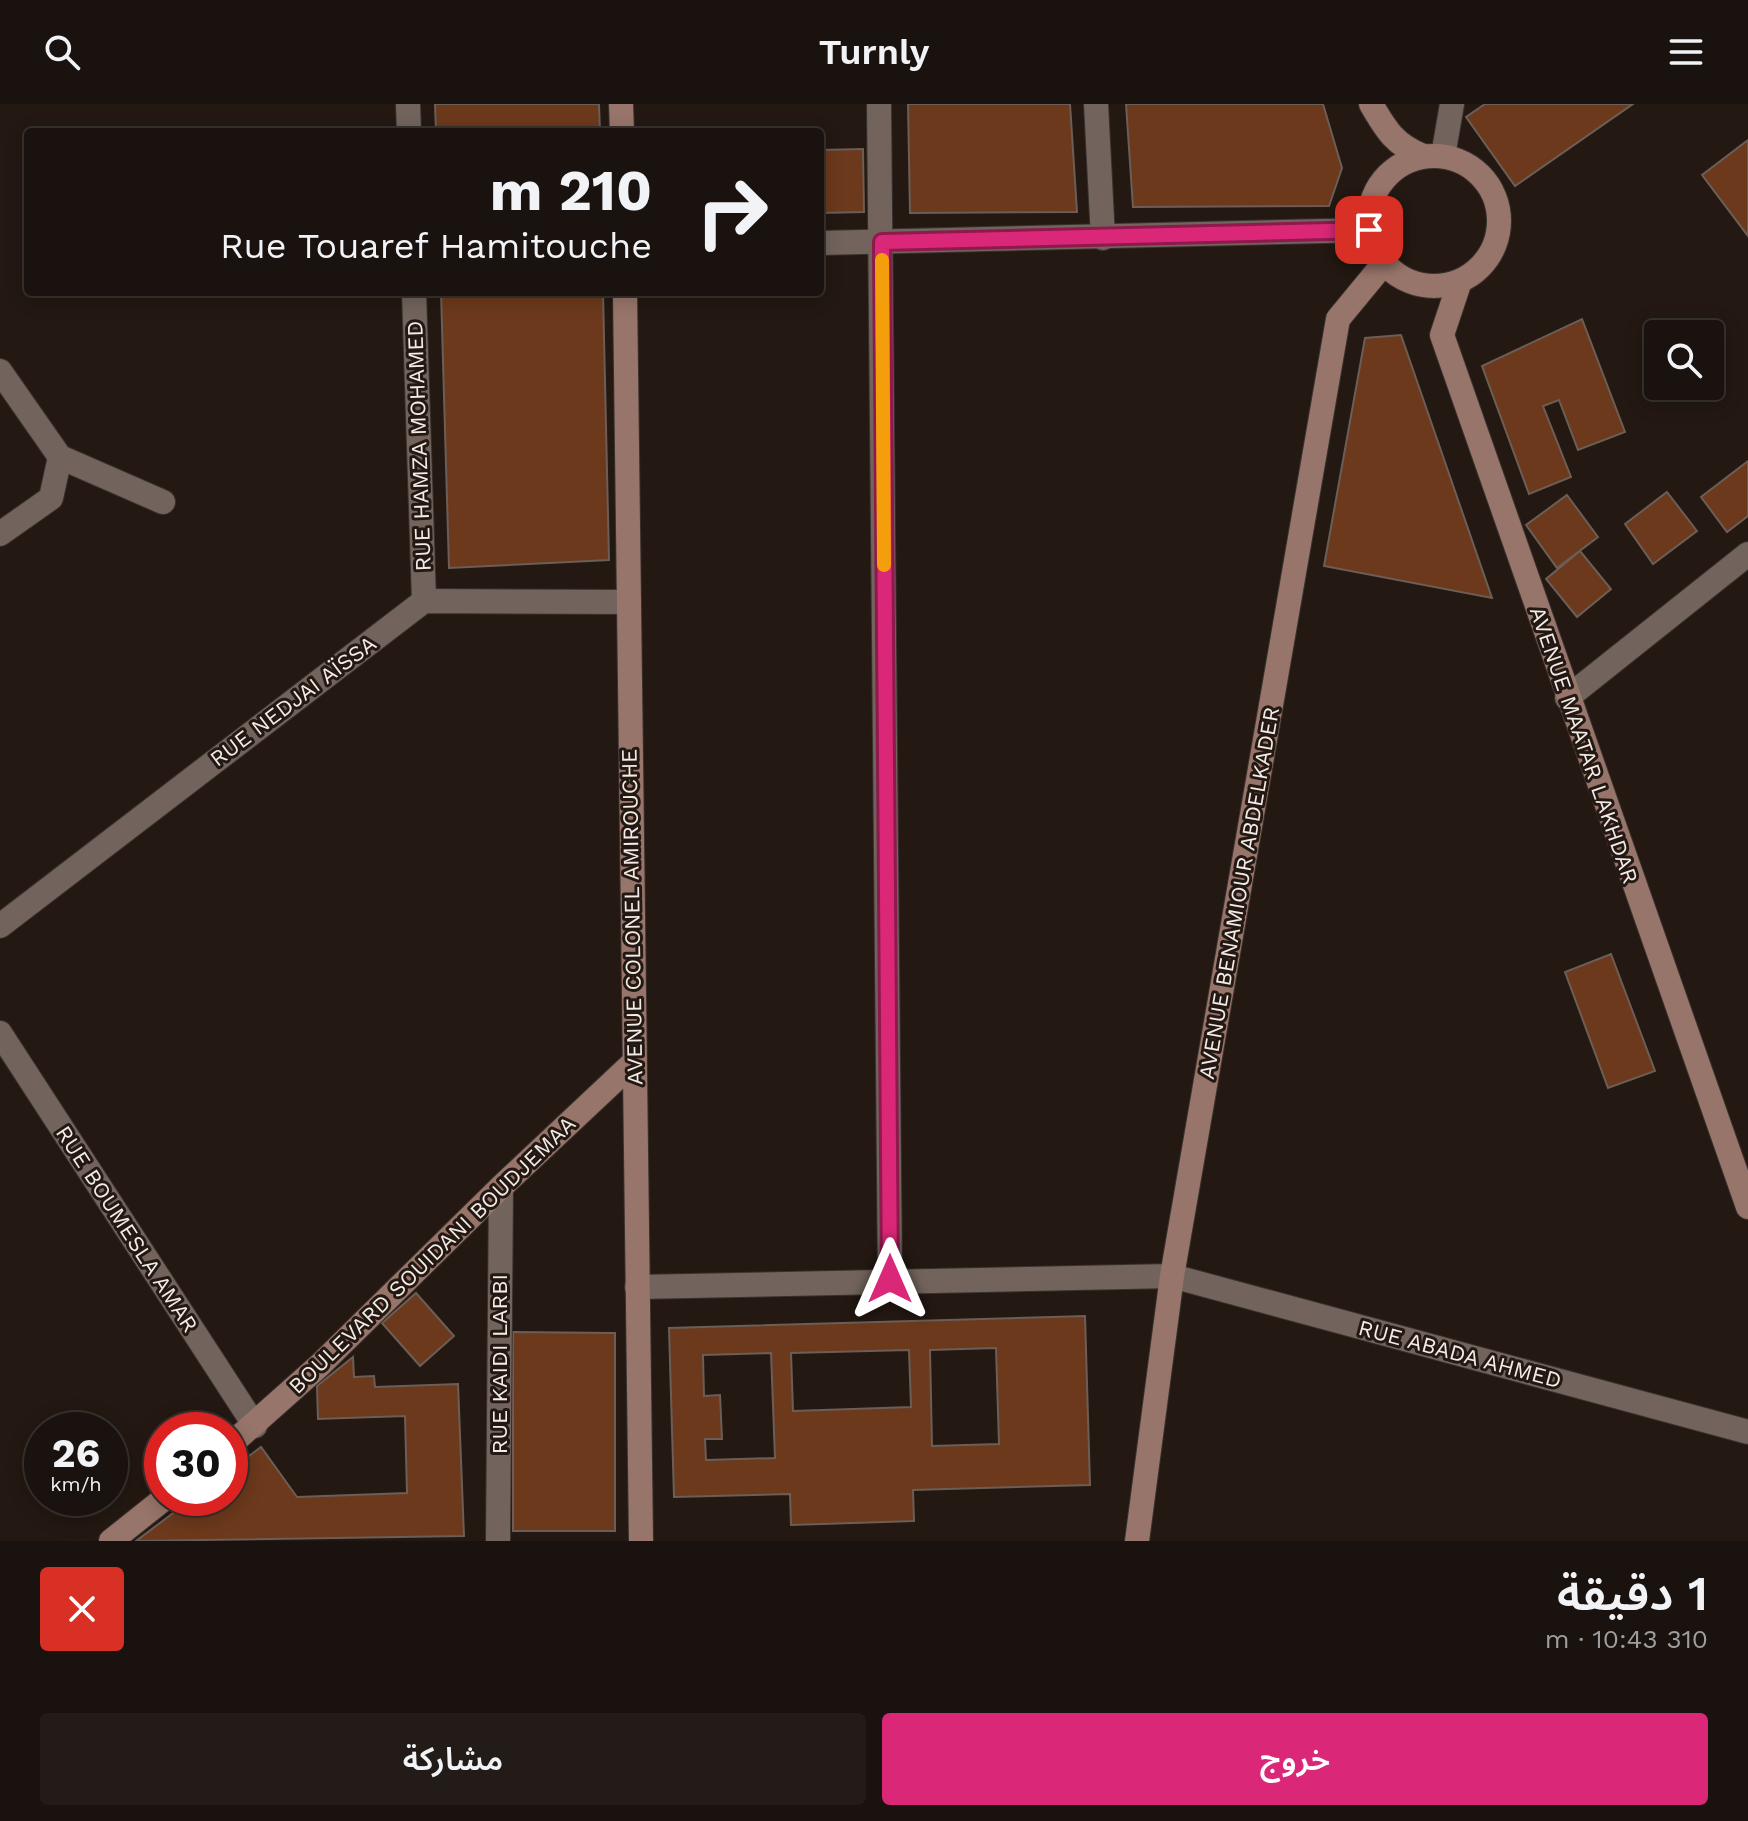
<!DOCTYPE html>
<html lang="ar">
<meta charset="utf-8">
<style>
:root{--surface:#1a120e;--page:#231b17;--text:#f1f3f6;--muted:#9f9e9e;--line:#38322e;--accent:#db2777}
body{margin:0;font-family:"Work Sans","Noto Sans Arabic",sans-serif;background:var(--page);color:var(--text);direction:rtl;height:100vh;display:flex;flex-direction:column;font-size:30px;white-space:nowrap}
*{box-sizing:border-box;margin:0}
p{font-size:26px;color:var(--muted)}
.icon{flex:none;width:44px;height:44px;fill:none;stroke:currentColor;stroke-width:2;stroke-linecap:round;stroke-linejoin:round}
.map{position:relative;height:1437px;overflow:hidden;direction:ltr}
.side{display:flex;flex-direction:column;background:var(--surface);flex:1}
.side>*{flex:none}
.hud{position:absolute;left:24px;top:24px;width:800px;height:168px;border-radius:8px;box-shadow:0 4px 20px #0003,0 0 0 2px var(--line);direction:rtl;background:#1a120e;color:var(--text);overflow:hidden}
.tools{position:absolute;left:1644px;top:216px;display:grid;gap:16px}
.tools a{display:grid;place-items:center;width:80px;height:80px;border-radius:8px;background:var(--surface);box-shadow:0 4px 20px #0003,0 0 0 2px var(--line);font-size:40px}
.speed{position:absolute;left:24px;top:1308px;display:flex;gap:16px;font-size:40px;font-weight:700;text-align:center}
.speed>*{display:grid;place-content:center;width:104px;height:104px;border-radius:50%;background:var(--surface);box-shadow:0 4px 20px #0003,0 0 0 2px var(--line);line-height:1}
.speed small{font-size:20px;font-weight:400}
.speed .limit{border:12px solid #d22;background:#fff;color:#111}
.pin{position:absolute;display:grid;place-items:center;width:68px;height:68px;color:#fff;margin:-34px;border-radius:16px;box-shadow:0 4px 12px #0006}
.me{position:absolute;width:88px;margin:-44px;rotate:0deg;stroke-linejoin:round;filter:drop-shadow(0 0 6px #0008)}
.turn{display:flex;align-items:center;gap:28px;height:168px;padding:0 40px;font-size:36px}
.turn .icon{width:104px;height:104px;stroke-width:2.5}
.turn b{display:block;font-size:56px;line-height:68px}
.round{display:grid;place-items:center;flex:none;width:84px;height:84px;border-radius:8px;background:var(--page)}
.summary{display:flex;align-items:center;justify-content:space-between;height:136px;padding:0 40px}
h1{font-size:48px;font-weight:600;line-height:60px}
.button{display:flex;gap:16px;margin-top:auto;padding:16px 40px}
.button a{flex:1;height:92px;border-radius:8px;background:var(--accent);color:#fff;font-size:32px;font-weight:600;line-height:92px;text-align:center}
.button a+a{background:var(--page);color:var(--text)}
header{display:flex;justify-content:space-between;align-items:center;height:104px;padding:0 40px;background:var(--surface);font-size:36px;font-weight:600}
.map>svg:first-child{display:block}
</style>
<header><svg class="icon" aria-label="menu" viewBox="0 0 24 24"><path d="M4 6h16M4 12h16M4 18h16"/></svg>Turnly<svg class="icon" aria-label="search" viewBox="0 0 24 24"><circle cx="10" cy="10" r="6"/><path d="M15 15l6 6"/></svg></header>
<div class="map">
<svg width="1748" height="1437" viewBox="0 0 1748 1437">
<rect width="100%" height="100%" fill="#231812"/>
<!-- building -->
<g fill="#6c391c" stroke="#6b5e57" stroke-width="2" fill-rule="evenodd">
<polygon points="435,0 599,0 600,28 436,28"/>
<polygon points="908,0 1070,0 1077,108 910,109"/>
<polygon points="1126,0 1323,0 1342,64 1329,102 1133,103"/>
<polygon points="1485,0 1633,0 1515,82 1466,13"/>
<polygon points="1748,36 1748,132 1702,71"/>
<polygon points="863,45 864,108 820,109 820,46"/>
<polygon points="441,188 603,188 609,456 449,464"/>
<polygon points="1582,215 1625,328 1578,346 1559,296 1543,302 1571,373 1529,390 1482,262"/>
<polygon points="1401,231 1492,494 1324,462 1365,234"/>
<polygon points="1748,357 1748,412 1727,428 1701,393"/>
<polygon points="1667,388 1697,427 1653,460 1625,420"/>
<polygon points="1567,391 1598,433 1557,464 1526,421"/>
<polygon points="1580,447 1611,485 1577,513 1546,475"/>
<polygon points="1611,850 1655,967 1608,984 1565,868"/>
<polygon points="416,1189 454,1232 420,1262 382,1219"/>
<path d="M1085,1212l5,169 -177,5 1,31 -123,4 -1,-31 -116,3 -5,-169zM996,1244l3,96 -67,2 -2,-96zM909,1246l2,57 -118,4 -2,-58zM771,1249l4,105 -69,2 -1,-21h17l-2,-44 -16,1 -1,-41z"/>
<polygon points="513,1228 615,1229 615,1427 513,1427"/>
<polygon points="353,1253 354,1273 374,1272 375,1283 458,1280 464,1432 136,1437 193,1394 230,1394 230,1366 261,1343 297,1393 407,1389 405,1312 318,1315 317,1282"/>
</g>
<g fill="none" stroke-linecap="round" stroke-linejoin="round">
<defs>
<g id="street">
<polyline points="408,0 409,28"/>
<polyline points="879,0 890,1175"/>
<polyline points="1096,0 1103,134"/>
<polyline points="1443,52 1452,0"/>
<polyline points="820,139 1369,126"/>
<polyline points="414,188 424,497"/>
<polyline points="0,267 60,353"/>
<polyline points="60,353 163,398"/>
<polyline points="0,430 51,394 60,353"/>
<polyline points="1567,594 1748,450"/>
<polyline points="0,822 424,497 629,498"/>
<polyline points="0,929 255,1322"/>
<polyline points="637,1183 1172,1172 1748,1328"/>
<polyline points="498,1437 501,1083"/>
</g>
<g id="secondary">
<polyline points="621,0 622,28"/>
<path d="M1371,0c15,26 24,41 52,52"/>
<circle cx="1434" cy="117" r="65"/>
<polyline points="1460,177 1442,231 1748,1103"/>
<polyline points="625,188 641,1437"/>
<polyline points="230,1341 320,1261 501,1083 633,959"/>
<polyline points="111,1437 165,1394"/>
<polyline points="1137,1437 1172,1172 1338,215 1385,158"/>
</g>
</defs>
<!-- street casing -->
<use href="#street" stroke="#3a3230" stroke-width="26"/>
<!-- secondary casing -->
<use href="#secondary" stroke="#3a3230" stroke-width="26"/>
<!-- street -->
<use href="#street" stroke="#72645d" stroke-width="24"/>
<!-- secondary -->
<use href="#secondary" stroke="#98756a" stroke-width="24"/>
</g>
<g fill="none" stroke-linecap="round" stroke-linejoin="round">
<defs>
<polyline id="route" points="890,1175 882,138 1369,126"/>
</defs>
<!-- route casing -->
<use href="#route" stroke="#8e194d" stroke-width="20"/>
<!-- route -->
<use href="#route" stroke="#db2777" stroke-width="14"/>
<!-- slow -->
<polyline stroke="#f59e0b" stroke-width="14" points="882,156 884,461"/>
</g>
<g text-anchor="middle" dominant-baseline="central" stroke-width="6" stroke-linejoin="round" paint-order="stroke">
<!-- street labels -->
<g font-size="22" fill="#f3ebe7" stroke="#231812">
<text transform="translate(419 342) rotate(-92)">RUE HAMZA MOHAMED</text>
<text transform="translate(293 597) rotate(-37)">RUE NEDJAI AÏSSA</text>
<text transform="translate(1584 641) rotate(71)">AVENUE MAATAR LAKHDAR</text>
<text transform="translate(1239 789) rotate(-80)">AVENUE BENAMIOUR ABDELKADER</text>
<text transform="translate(632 813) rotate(-91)">AVENUE COLONEL AMIROUCHE</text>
<text transform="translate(127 1125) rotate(57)">RUE BOUMESLA AMAR</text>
<text transform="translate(432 1151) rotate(-44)">BOULEVARD SOUIDANI BOUDJEMAA</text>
<text transform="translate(1460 1250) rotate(15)">RUE ABADA AHMED</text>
<text transform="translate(499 1260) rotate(-90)">RUE KAIDI LARBI</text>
</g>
</g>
</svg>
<div class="tools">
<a><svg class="icon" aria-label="search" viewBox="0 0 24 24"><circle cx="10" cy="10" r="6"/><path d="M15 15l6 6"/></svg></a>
</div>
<div class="speed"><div>26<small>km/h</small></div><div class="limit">30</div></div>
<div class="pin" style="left:1369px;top:126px;background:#d93025"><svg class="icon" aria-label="arrive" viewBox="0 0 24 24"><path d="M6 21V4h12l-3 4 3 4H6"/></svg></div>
<svg class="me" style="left:890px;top:1175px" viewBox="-20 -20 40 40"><path d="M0-17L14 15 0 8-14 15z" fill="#db2777" stroke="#fff" stroke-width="4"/></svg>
<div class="hud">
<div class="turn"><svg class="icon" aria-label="right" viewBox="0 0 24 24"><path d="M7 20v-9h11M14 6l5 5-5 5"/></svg><div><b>210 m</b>Rue Touaref Hamitouche</div></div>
</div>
</div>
<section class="side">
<div class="summary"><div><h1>1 دقيقة</h1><p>310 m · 10:43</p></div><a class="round" style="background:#d93025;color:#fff"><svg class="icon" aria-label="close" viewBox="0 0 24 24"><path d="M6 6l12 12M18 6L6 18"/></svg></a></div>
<div class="button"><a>خروج</a><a>مشاركة</a></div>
</section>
